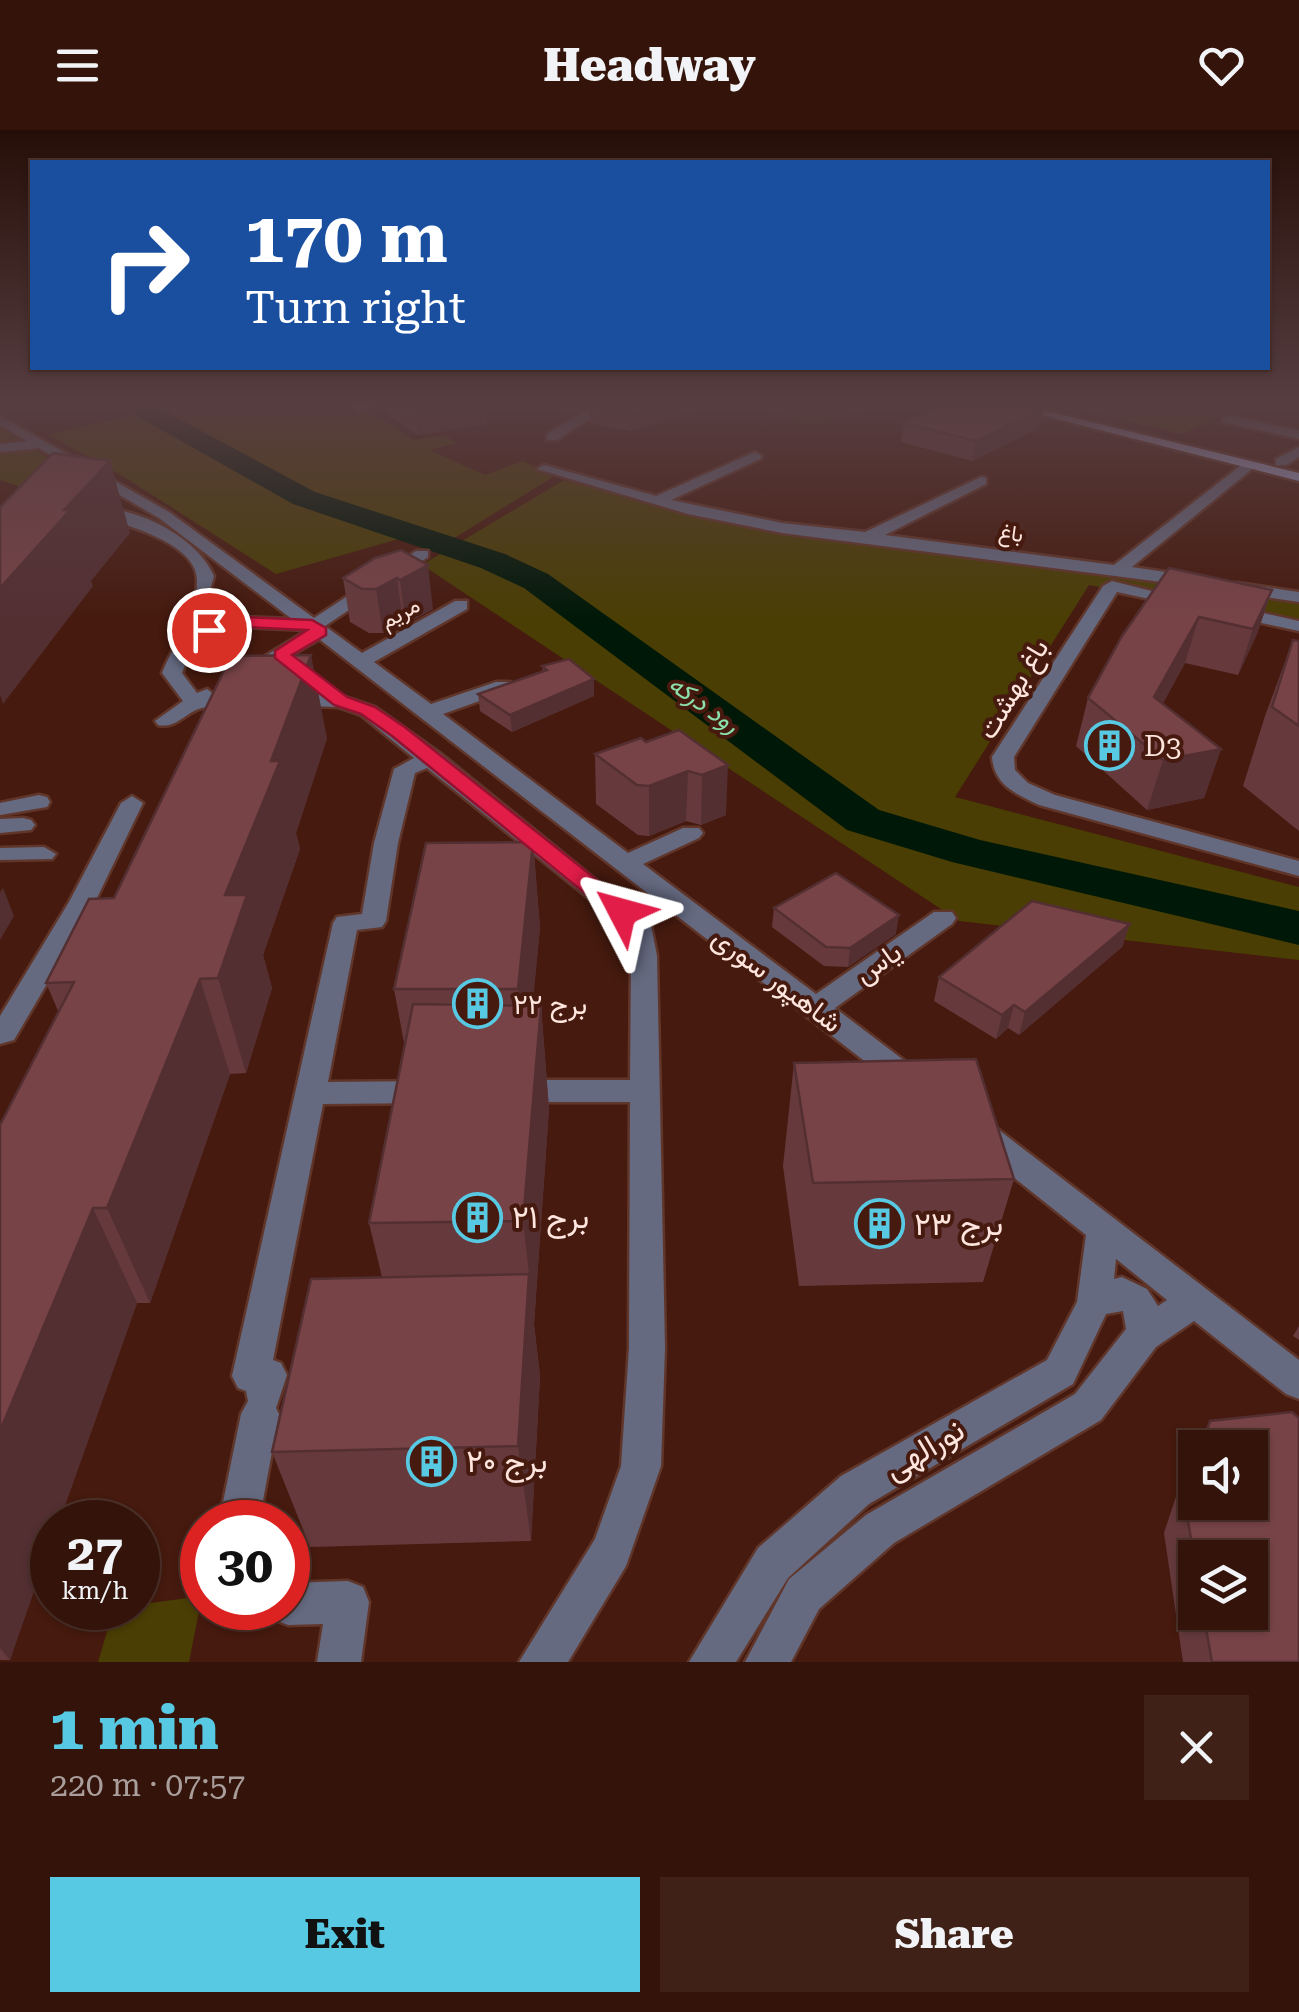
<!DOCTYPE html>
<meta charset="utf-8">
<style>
:root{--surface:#34140a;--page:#3f2118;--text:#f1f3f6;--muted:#a99e9c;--line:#4e332b;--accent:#58c9e3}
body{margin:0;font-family:"Roboto Serif",Vazirmatn,serif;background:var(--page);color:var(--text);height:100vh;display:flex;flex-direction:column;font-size:38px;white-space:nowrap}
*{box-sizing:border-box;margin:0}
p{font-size:32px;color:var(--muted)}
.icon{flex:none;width:55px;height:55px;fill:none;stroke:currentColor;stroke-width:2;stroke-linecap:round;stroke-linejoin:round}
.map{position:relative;height:1532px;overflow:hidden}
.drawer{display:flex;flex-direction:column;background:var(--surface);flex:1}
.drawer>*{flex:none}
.hud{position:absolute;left:30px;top:30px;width:1240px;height:210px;border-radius:0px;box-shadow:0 2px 8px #0004,0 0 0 2px var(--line);background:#1a4fa0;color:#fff;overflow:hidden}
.fabs{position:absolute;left:1178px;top:1300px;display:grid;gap:20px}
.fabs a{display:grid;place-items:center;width:90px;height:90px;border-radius:0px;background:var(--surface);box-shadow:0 2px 8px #0004,0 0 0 2px var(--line);font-size:50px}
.speed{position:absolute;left:30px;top:1370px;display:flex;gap:20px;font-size:50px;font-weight:700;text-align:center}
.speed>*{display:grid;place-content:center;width:130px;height:130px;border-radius:50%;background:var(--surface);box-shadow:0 2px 8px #0004,0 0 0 2px var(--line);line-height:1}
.speed small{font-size:25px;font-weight:400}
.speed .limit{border:15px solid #d22;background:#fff;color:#111}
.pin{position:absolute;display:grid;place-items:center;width:85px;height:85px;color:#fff;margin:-42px;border:5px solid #fff;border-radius:50%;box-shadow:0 2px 10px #0007}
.me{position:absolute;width:110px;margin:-55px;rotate:309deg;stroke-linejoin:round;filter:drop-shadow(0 0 8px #0008)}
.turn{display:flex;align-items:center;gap:35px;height:210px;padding:0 50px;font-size:45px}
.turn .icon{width:130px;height:130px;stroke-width:2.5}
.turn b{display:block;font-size:70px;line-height:85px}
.round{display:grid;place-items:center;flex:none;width:105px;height:105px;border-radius:0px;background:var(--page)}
.headline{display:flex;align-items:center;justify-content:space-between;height:170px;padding:0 50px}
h1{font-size:60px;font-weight:800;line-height:75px;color:var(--accent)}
.action{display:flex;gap:20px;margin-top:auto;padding:20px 50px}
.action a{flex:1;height:115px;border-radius:0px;background:var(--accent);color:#111;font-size:40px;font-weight:800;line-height:115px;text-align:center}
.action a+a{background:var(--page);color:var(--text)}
header{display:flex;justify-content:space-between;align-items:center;height:130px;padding:0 50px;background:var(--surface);font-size:45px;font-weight:800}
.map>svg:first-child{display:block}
</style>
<header><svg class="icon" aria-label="menu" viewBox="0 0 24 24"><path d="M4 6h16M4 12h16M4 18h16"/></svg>Headway<svg class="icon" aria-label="heart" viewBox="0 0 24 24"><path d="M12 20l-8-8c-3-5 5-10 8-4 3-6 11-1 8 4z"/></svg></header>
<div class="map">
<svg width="1299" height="1532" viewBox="0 0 1299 1532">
<rect width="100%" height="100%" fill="#461a0e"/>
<!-- green -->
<g fill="#4a3e04">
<polygon points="152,276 333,276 353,285 370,282 414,310 444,305 457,313 429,320 485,345 523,331 553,347 438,418 402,408 276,444 121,345 48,305 157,280"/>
<path d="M749,276h127c-63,21 -64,19 -127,0z"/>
<polygon points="1082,276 1238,276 1183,304 1096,283"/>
<polygon points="0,297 87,353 41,364 0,350"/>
<polygon points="564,350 706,389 1139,445 1299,473 1299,499 1089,455 955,667 1299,757 1299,830 959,791 422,435"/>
<polygon points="202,1466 189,1532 98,1532 114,1478"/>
</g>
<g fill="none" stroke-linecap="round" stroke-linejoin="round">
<!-- river -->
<polygon fill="#001808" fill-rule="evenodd" points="125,276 155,276 315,362 505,424 548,444 879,680 980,710 1299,781 1299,815 952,732 847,700 524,458 481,438 293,374 128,281"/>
<defs>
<g id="minor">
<polygon points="374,276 359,281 353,277 354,276"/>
<polygon points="594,276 608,276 557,310 547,310 547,304"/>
<polygon points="1228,285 1299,301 1299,309 1223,292 1222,289"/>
<path d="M0,286l169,96 145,106 102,-67h12v6l-103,69 37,27 93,-52h12v8l-93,53 57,42 65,-22h14v8l-67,24 185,139 55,-25h16l4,5 -4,5 -56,26 173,130 118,-82h18l4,6 -4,6 -117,84 83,63 5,8 -5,8 -10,3 -10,-3 -579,-448 -62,36 -7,2 -10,-6 68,-41 -63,-3 -50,12 -13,34 15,20 10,-4 9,7h23l10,6c-13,11 -31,2 -47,6 -17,4 -25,21 -44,17l-3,-4 28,-20 -21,-28c11,-28 36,-61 35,-93 0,-38 -78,-58 -107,-65v-6c43,-5 107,27 124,67l-14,51 45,-10 47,2 -133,-101 -120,-70 -39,4v-8l27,-3 -27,-16z"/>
<polygon points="1299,317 1299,327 1286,335 1276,335 1276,329"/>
<polygon points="755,322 762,326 760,329 671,370 782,393 865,402 981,347 986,348 986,354 885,405 1114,435 1245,332 1257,335 1132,437 1199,447 1199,455 1193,456 782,403 688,384 537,339 544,335 656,366"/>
<path d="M1112,451l79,20 -9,5 -65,-14 -103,165 1,13 13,13 27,12 244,66v15l-260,-71c-23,-11 -45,-20 -47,-48l111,-171z"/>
<polygon points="1237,453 1299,462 1299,472 1231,462 1231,454"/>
<polygon points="1231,476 1299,491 1299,501 1225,485 1225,477"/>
<polygon points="289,565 340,565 375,577 441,624 651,795 657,826 665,1218 661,1336 626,1436 568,1532 519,1532 595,1409 621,1336 629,1218 630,972 515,972 504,969 500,961 504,953 515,950 630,950 631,826 626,798 427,638 415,643 398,713 386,791 382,797 357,800 328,952 430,951 441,954 445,962 441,970 430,973 323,974 273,1230 281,1233 287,1245 276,1278 279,1284 259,1392 219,1392 241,1284 248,1271 246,1261 238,1258 232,1246 333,793 337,787 362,784 374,713 394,639 414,628 361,585 338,577 282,575 279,571"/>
<polygon points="39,665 47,667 50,672 47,677 0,685 0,673"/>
<polygon points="132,666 143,673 95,772 14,910 0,914 0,886 69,772 121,673"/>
<polygon points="23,688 31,690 35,695 31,700 0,703 0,689"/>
<polygon points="44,717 56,724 52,729 0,730 0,718"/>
<path d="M980,991l11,3 308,236v39l-13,-5 -92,-73 -38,26 -55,73 -207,123 -75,66 -28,53h-46l44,-83 77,-64 209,-121 51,-65 -3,-18 -17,3 -33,70 -204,120 -81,74 -52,84h-47l69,-114 83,-72 206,-116 30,-58 9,-67 -117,-93 -4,-9 4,-9zM1116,1129l51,41 -9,6 -11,-17 -25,-12 -8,2z"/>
<polygon points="348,1451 363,1457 369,1472 361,1532 317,1532 323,1494 288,1495 273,1489 268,1478 288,1478 288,1453"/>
</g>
<polygon id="major" points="1006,276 1026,276 1299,343 1299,351"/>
</defs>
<!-- minor casing -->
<use href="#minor" stroke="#60362b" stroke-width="5"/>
<!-- major casing -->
<use href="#major" stroke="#60362b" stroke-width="5"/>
<!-- minor -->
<use href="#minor" fill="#656a81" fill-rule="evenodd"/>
<!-- major -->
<use href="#major" fill="#a0a9d9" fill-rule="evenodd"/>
</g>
<!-- wall -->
<g fill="#663a3d" fill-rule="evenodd">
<polygon points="388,276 486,276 487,294 418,305 390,286"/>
<polygon points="556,276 587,276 572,285"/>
<polygon points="589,276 708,276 631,301 590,293"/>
<polygon points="992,279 1043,279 1039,298 972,331 901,312 904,293"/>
<polygon points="375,428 433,479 406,494 403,492 383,503 369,503 350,492 343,448"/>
<polygon points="1272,460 1257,504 1238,545 1185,533 1163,573 1221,619 1204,668 1147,680 1076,616 1088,568 1122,506"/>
<polygon points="1293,510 1299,511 1299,701 1243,656 1265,586"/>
<polygon points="542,536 594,566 512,602 480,581 478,564 543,541"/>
<polygon points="679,600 726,685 701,695 686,691 649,706 638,705 596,674 595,624 646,612"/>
<polygon points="327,608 296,703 300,719 263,825 272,858 246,943 230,944 150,1173 137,1173 59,1392 52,1392 10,1530 0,1530 0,995 59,883 46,853 114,768"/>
<polygon points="533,712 540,798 532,876 541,876 549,979 534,1194 540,1246 531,1411 310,1417 272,1322 382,1147 369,1093 405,918 394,859"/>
<polygon points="774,778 896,804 848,837 824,836 772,797"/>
<polygon points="1130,794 1122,817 1019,905 1008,898 996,909 934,871 939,847"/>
<polygon points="794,933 1014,1049 983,1152 799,1156 783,1036"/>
<polygon points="1299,1196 1299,1210 1293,1206"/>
<path d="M1292,1282l7,6v244h-116l-19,-129 25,-76 21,-36zM1195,1318h55v54h-55zM1195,1428h55v54h-55z"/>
</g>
<!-- shaded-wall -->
<g fill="#532f32">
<polygon points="415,276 486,276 487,294 418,305"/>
<polygon points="571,276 587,276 572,285"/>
<polygon points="655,276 708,276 631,301 631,283"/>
<polygon points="1043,279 1039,298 972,331 975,311"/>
<polygon points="110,331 130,403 91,451 93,456 3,574 0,565 0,458 64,380"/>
<polygon points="428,435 433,479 406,494 400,450"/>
<polygon points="397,448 403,492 383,503 376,459"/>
<polygon points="1272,460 1257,504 1238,545 1253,499"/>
<polygon points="1199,487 1185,533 1140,615 1154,567"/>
<polygon points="311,525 327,608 296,703 300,719 263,825 272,858 246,943 218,848 225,765 271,631"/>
<polygon points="594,549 594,566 512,602 510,585"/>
<polygon points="1221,619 1204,668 1147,680 1163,630"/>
<polygon points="728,635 726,685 701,695 702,645"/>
<polygon points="688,641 686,691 649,706 649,656"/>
<polygon points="533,712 540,798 526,947 518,859"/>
<polygon points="3,758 14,786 0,810 0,762"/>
<polygon points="899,785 896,804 848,837 850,818"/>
<polygon points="1130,794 1122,817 1019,905 1025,882"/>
<polygon points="200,849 230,944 150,1173 107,1078"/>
<polygon points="1014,875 1008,898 996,909 1002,885"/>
<polygon points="541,876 549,979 534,1194 540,1246 531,1411 518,1316 529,1144 523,1091"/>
<polygon points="93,1078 137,1173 59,1392 52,1392 52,1410 10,1530 0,1518 0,1301"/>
</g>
<!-- building -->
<g fill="#774347" stroke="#532f32" stroke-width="2.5">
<polygon points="593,276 655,276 631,283"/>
<polygon points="941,276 964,276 992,279 999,276 1030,276 1043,279 975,311 904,293"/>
<polygon points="53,323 110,331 64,380 70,380 0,458 0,377"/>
<polygon points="401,420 428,435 400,450 397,448 376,459 362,459 343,448 375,428"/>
<polygon points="1169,438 1272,460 1253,499 1199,487 1154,567 1221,619 1163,630 1088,568 1122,506"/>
<polygon points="1293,510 1299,511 1299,596 1272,577"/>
<polygon points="311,525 271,631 280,631 225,765 247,765 218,848 200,849 107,1078 93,1078 0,1301 0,995 74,852 46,853 89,769 114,768 231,526"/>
<polygon points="569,529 594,549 510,585 478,564 547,540 542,536"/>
<polygon points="679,600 728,635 702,645 688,641 649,656 637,655 595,624 641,608 646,612"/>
<polygon points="533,712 518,859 394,859 426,713"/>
<polygon points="836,743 899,785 850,818 826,817 774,778"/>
<polygon points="1032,771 1130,794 1025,882 1014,875 1002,885 939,847"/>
<polygon points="413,874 541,876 523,1091 369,1093"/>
<polygon points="976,929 1014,1049 813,1053 794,933"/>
<polygon points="529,1144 518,1316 272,1322 311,1149"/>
<polygon points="1292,1282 1299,1288 1299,1532 1212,1532 1203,1482 1250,1482 1250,1428 1195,1428 1195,1432 1184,1368 1195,1335 1195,1372 1250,1372 1250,1318 1201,1318 1210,1291"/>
</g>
<!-- sky -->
<linearGradient id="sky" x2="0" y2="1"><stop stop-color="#260e08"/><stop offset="0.56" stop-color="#573e41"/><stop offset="1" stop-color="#573e41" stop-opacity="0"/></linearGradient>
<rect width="1299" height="490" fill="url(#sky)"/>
<!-- route -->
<polygon fill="#e11d48" stroke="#92132f" stroke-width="2.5" points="245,487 312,490 326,498 326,505 292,525 347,567 375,577 406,598 631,777 634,782 631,787 614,787 392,606 361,584 334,575 275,528 275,521 307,500 245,497 209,505 201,500"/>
<!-- icons -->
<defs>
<symbol id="building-ring" viewBox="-11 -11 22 22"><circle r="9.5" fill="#461a0e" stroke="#58c9e3" stroke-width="1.5"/><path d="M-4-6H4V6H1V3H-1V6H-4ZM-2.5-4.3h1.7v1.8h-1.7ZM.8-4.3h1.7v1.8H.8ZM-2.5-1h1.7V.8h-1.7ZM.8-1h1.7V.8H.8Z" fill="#58c9e3"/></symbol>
</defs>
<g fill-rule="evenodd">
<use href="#building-ring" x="1082" y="588" width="55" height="55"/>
<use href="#building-ring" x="450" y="846" width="55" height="55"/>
<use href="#building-ring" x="450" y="1060" width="55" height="55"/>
<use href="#building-ring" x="852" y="1066" width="55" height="55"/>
<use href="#building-ring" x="404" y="1304" width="55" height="55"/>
</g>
<g text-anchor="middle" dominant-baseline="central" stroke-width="8" stroke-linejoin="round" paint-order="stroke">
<!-- far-street labels -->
<g font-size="22" fill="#fee5de" stroke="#461a0e">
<text transform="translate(1011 403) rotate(8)">باغ</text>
<text transform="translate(400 483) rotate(-29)">مریم</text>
</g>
<!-- far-water labels -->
<g font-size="25" font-style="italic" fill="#8be0ab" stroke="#461a0e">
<text transform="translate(704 574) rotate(36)">رود درکه</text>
</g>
<!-- street labels -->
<g font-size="28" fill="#fee5de" stroke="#461a0e">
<text transform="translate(1013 559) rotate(-59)">باغ بهشت</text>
<text transform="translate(878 833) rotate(-35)">یاس</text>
<text transform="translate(777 850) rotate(37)">شاهپور سوری</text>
</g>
<!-- poi labels -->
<g font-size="28" fill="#fee5de" stroke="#461a0e" text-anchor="start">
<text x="1144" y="616">D3</text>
<text x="513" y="874">برج ۲۲</text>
</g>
<!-- near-poi labels -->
<g font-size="32" fill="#fee5de" stroke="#461a0e" text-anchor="start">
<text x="512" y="1087">برج ۲۱</text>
<text x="914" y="1094">برج ۲۳</text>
<text x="466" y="1331">برج ۲۰</text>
</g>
<!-- near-street labels -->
<g font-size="32" fill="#fee5de" stroke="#461a0e">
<text transform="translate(924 1319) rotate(-31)">نورالهی</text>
</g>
</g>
</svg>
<div class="fabs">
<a><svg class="icon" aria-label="sound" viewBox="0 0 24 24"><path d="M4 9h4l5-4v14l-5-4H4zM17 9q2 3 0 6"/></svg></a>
<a><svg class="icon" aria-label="layers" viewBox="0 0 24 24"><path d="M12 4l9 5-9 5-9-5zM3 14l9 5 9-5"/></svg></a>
</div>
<div class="speed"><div>27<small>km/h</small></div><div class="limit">30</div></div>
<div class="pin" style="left:209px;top:500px;background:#d93025"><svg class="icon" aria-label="arrive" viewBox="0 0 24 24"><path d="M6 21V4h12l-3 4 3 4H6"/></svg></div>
<svg class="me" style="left:622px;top:782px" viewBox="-20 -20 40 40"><path d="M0-17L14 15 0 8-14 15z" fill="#e11d48" stroke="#fff" stroke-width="4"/></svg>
<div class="hud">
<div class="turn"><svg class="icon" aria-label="right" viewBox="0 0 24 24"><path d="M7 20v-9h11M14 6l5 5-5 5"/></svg><div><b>170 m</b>Turn right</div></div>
</div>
</div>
<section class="drawer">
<div class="headline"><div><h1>1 min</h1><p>220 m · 07:57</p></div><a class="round"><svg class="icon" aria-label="close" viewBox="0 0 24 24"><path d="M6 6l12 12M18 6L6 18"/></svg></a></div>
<div class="action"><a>Exit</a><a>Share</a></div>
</section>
